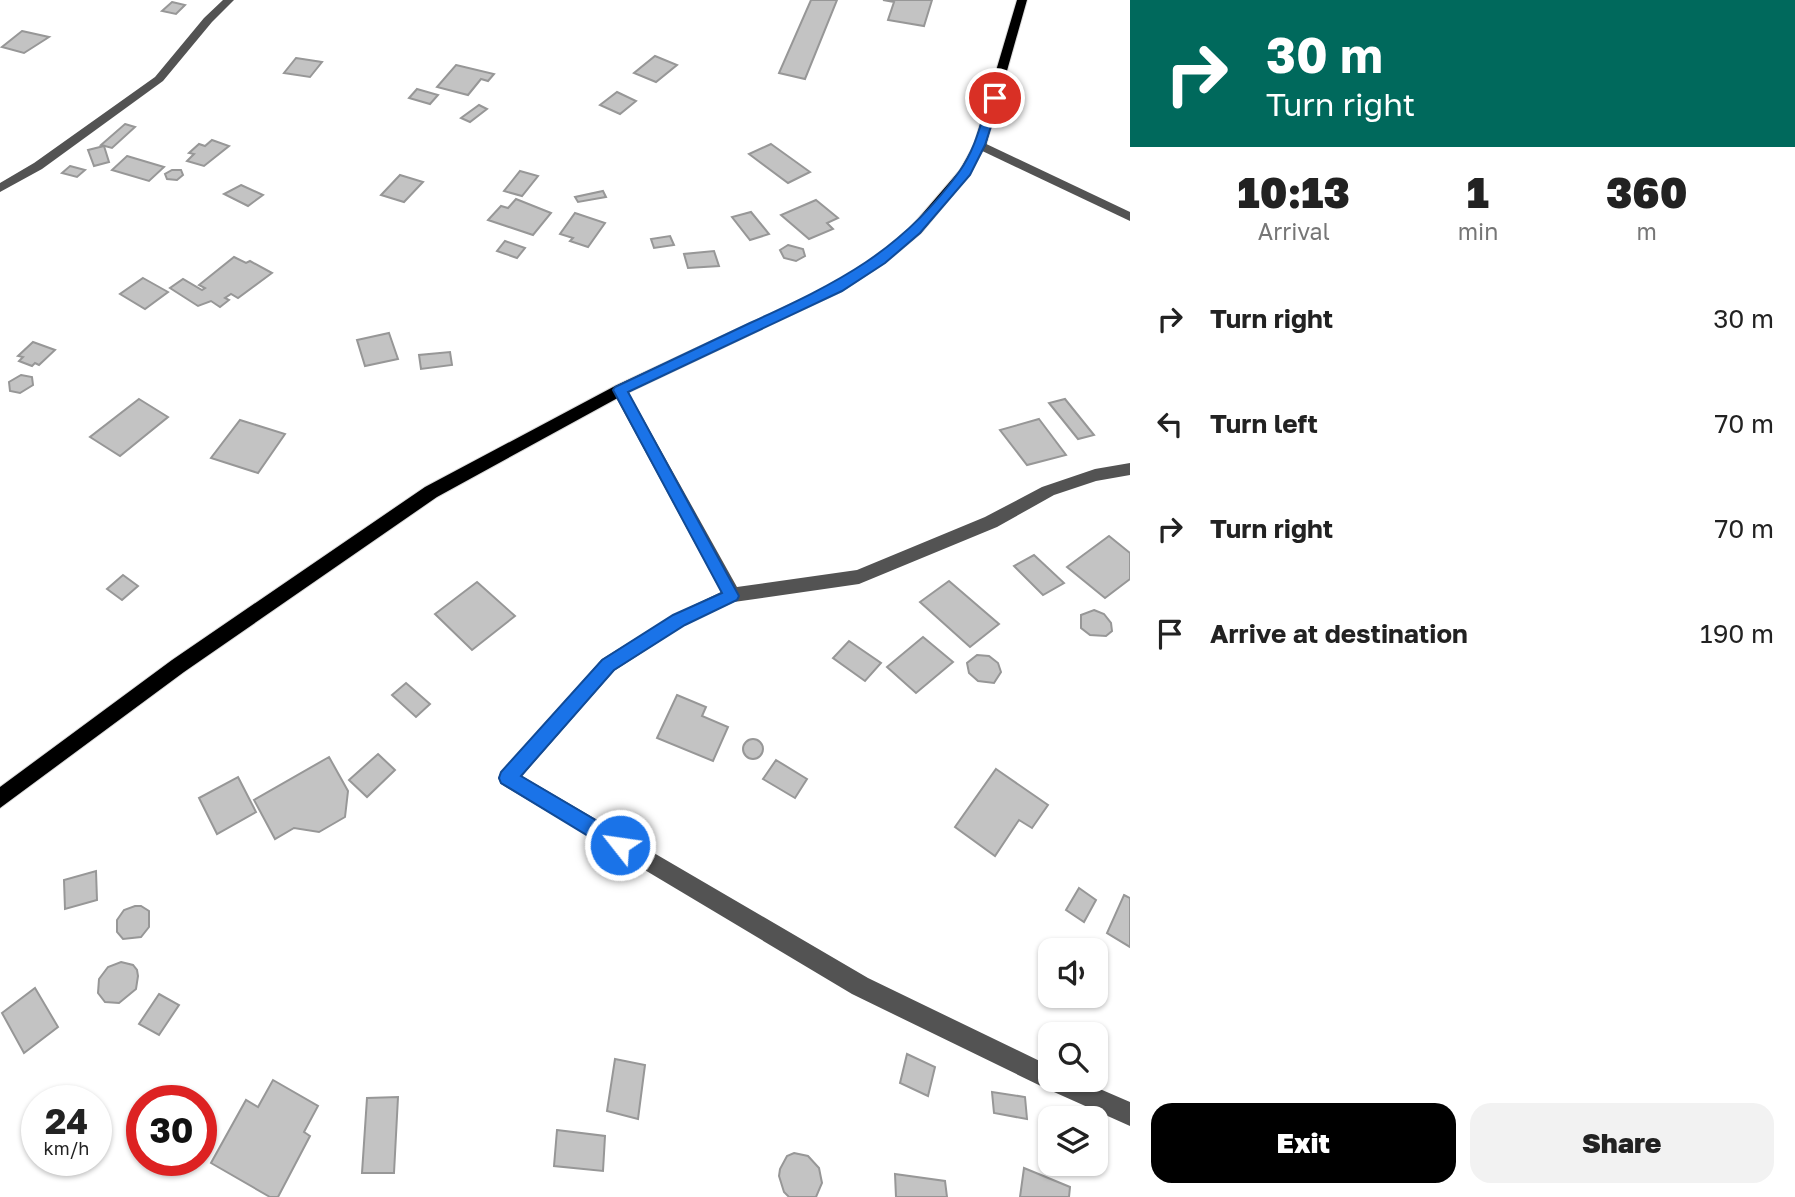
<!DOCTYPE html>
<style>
:root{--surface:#fff;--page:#f2f2f2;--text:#222;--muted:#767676;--accent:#000}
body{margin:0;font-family:"Golos Text",sans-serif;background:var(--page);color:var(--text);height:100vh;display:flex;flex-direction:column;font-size:26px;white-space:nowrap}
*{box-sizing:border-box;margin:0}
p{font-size:23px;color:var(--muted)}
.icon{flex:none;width:38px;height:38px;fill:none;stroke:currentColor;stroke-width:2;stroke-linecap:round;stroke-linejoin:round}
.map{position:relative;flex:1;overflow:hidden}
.sheet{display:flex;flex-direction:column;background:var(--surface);width:665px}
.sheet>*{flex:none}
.hud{background:#00695c;color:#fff;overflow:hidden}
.buttons{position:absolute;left:1038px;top:938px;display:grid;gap:14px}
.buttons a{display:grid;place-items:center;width:70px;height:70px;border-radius:14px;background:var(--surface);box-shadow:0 2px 5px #0004;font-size:35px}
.speed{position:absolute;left:21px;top:1085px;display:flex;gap:14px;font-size:35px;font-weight:700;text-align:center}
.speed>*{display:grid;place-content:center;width:91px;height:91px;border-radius:50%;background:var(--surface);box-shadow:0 2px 5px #0004;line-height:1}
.speed small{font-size:18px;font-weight:400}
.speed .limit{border:10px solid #d22;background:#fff;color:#111}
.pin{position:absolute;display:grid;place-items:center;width:60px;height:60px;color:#fff;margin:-30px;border:4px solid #fff;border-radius:50%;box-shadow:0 2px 7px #0007}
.me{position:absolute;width:77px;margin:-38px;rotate:300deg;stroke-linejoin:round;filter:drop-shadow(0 0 5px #0008)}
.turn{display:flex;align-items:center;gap:24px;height:147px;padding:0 21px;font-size:32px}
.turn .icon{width:91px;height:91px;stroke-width:2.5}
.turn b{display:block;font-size:49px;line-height:60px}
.eta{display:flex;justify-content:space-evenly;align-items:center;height:119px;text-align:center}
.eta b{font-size:42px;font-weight:800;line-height:49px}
.action{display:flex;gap:14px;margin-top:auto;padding:14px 21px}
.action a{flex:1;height:80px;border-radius:21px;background:var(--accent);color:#fff;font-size:28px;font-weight:800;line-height:80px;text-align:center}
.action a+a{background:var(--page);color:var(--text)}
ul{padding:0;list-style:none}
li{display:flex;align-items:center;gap:21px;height:105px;padding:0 21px}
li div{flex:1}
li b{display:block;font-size:26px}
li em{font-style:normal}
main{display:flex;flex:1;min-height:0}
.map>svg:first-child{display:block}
</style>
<main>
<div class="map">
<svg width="1130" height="1197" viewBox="0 0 1130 1197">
<rect width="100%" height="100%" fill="#fff"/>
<!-- building -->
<g fill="#c3c3c3" stroke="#979797" stroke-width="2">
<polygon points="811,0 837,0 805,79 779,73"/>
<polygon points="883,0 932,0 924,26 888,20 894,2"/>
<polygon points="172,2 185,5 176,14 162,11"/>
<polygon points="22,31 49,37 24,53 2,47"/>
<polygon points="655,56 677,65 656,82 634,73"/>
<polygon points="296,58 322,62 310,77 284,73"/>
<polygon points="456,65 494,74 488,81 481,79 468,95 437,87"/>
<polygon points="417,89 438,95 430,104 409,98"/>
<polygon points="617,92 636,101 620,114 600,105"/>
<polygon points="479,105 487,109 470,122 461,118"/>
<polygon points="125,124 135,127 112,148 101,145"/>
<polygon points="212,140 229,146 204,166 187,161 194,154 189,153 199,144 205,146"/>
<polygon points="771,144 810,172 788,183 749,154"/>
<polygon points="104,146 109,162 94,166 88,150"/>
<polygon points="127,156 164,167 149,181 112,170"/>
<polygon points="70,166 85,170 77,177 62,173"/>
<polygon points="172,170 181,170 183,175 177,180 167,179 165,174"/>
<polygon points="520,171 538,176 522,196 504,191"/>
<polygon points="400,175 423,182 404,202 381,195"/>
<polygon points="241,185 263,195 248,206 224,194"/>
<polygon points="603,191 606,197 578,202 575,197"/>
<polygon points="516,199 551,213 533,235 488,220 501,206 508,208"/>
<polygon points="816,200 838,218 827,223 833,229 809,239 781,215"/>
<polygon points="751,212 769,234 750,240 732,217"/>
<polygon points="575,213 605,223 588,247 570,241 573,238 560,234"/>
<polygon points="670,236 674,245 654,248 651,239"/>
<polygon points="505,241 525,248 517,258 497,251"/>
<polygon points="788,245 803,249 805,256 796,261 784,258 780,250"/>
<polygon points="714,251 719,266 688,268 684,254"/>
<polygon points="234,257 246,263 250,261 272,273 238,298 231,294 225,298 229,300 220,307 211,301 198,306 170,288 183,279 202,290 205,288 199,285"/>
<polygon points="143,278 168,292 145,309 120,294"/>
<polygon points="389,333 398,359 365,366 357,340"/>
<polygon points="33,342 55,350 39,365 35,363 32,366 19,361 23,357 18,356"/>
<polygon points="450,352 452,365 421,369 419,355"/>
<polygon points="21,375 32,377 33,385 20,393 10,391 9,382"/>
<polygon points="139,399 168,417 120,456 90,437"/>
<polygon points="1065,399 1094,435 1078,439 1049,403"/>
<polygon points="1039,419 1066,455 1027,465 1000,430"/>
<polygon points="240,420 285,434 258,473 211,458"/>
<polygon points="1109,536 1130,553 1130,579 1105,598 1067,567"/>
<polygon points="1034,555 1064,583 1043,595 1014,566"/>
<polygon points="123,575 138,586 122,600 107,589"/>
<polygon points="949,581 999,624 970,647 920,602"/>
<polygon points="477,582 515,616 472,650 435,614"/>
<polygon points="1094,610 1104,614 1111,623 1112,631 1106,636 1090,635 1081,628 1081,615"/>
<polygon points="923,637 953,662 916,693 887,667"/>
<polygon points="849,641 881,663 865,681 833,658"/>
<polygon points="977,655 989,656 998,663 1001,672 994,683 978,681 969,673 967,663"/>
<polygon points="406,683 430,704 416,717 392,695"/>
<polygon points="677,695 706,707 702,716 728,727 713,761 657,738"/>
<circle cx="753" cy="749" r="10"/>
<polygon points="378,754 395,770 367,797 349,780"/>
<polygon points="329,757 348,791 345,817 319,832 294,828 275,839 254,800"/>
<polygon points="776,760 807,779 795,798 763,779"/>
<polygon points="996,769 1048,805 1032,828 1019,820 995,856 955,827"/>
<polygon points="238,777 256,812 217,834 199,798"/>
<polygon points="96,871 97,900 65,909 64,880"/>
<polygon points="1079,888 1096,900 1084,922 1066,910"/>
<polygon points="1124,895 1130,898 1130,947 1107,933"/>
<polygon points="135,906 141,906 149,911 149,927 141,937 123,939 117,932 117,920 124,910"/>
<polygon points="121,962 133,965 137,970 138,976 136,989 119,1003 105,1002 98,993 99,979 108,967"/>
<polygon points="35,988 58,1027 24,1053 2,1013"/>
<polygon points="159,994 179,1005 159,1035 139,1024"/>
<polygon points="907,1054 935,1067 928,1096 900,1083"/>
<polygon points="615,1059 645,1065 638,1119 607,1111"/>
<polygon points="273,1080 318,1106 304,1132 310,1136 278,1197 270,1197 211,1163 246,1100 258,1107"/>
<polygon points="992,1092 1025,1097 1027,1119 994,1113"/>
<polygon points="398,1097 394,1173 362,1173 367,1098"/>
<polygon points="557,1130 605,1136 603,1171 554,1166"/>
<polygon points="794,1153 808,1156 819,1168 822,1183 816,1197 789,1197 784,1192 779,1176 780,1169 787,1156"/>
<polygon points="1024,1168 1070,1187 1069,1197 1020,1197"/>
<polygon points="895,1174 945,1181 947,1197 896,1197"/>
</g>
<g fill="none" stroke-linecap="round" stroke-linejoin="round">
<defs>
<polygon id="major" points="1017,0 1027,0 986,145 969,175 921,233 885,263 842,291 625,394 437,497 184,672 0,808 0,787 172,660 425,487 615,386 832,285 875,257 911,227 960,170 974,145"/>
</defs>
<!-- major casing -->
<use href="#major" stroke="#dbdbdb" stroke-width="2"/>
<!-- minor -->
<g fill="#535353" fill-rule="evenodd">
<polygon points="223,0 234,0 212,22 163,81 42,169 0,192 0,183 34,163 155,77 204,18"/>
<polygon points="980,141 1130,212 1130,221 976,148 974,145"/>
<polygon points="620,384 625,386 737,587 857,570 985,517 1042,487 1095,469 1130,463 1130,475 1096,481 1054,495 997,527 859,584 734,602 685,625 614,671 522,776 868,978 1050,1066 1050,1080 1079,1080 1130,1102 1130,1126 1045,1088 852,994 501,784 498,778 501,772 602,659 673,615 721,592 612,390"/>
</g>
<!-- major -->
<use href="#major" fill="#000" fill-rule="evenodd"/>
</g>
<!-- route -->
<path fill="#1a73e8" stroke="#114b97" stroke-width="2" d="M995,95l5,3 -15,47 -15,30 -50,58 -35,30 -43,28 -214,101 111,204 -2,4 -52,25 -71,45 -93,106 105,62 3,7 -3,6 -6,3 -7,-3 -112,-68 -2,-5 2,-6 101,-112 71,-45 49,-22 -109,-203 2,-3c45,-21 90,-43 135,-64 87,-40 151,-71 209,-151 16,-22 22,-49 30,-74z"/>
</svg>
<div class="buttons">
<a><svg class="icon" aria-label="sound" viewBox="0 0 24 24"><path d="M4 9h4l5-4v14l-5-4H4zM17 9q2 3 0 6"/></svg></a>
<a><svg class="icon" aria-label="search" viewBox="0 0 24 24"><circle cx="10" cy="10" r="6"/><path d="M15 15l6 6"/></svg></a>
<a><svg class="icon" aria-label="layers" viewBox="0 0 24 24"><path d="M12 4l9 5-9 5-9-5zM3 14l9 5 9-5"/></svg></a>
</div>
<div class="speed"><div>24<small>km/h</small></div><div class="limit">30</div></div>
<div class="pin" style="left:995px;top:98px;background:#d93025"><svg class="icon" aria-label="arrive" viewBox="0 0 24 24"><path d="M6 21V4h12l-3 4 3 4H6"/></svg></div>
<svg class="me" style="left:620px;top:845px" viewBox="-20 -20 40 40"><circle r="17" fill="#1a73e8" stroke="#fff" stroke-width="3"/><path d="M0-11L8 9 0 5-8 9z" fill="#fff"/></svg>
</div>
<section class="sheet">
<div class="hud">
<div class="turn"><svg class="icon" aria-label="right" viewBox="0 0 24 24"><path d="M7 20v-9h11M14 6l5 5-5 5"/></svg><div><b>30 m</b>Turn right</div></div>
</div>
<div class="eta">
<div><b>10:13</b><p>Arrival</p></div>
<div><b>1</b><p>min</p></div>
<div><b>360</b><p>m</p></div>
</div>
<ul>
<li><svg class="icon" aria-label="right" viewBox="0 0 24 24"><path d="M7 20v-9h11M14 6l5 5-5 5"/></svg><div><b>Turn right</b></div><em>30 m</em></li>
<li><svg class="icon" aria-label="left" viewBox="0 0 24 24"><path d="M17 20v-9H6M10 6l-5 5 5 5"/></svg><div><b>Turn left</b></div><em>70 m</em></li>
<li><svg class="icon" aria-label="right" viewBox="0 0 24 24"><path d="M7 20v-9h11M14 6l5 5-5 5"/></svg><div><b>Turn right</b></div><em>70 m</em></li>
<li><svg class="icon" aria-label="arrive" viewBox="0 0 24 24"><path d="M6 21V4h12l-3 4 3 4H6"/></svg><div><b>Arrive at destination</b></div><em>190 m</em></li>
</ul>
<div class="action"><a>Exit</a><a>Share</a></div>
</section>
</main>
